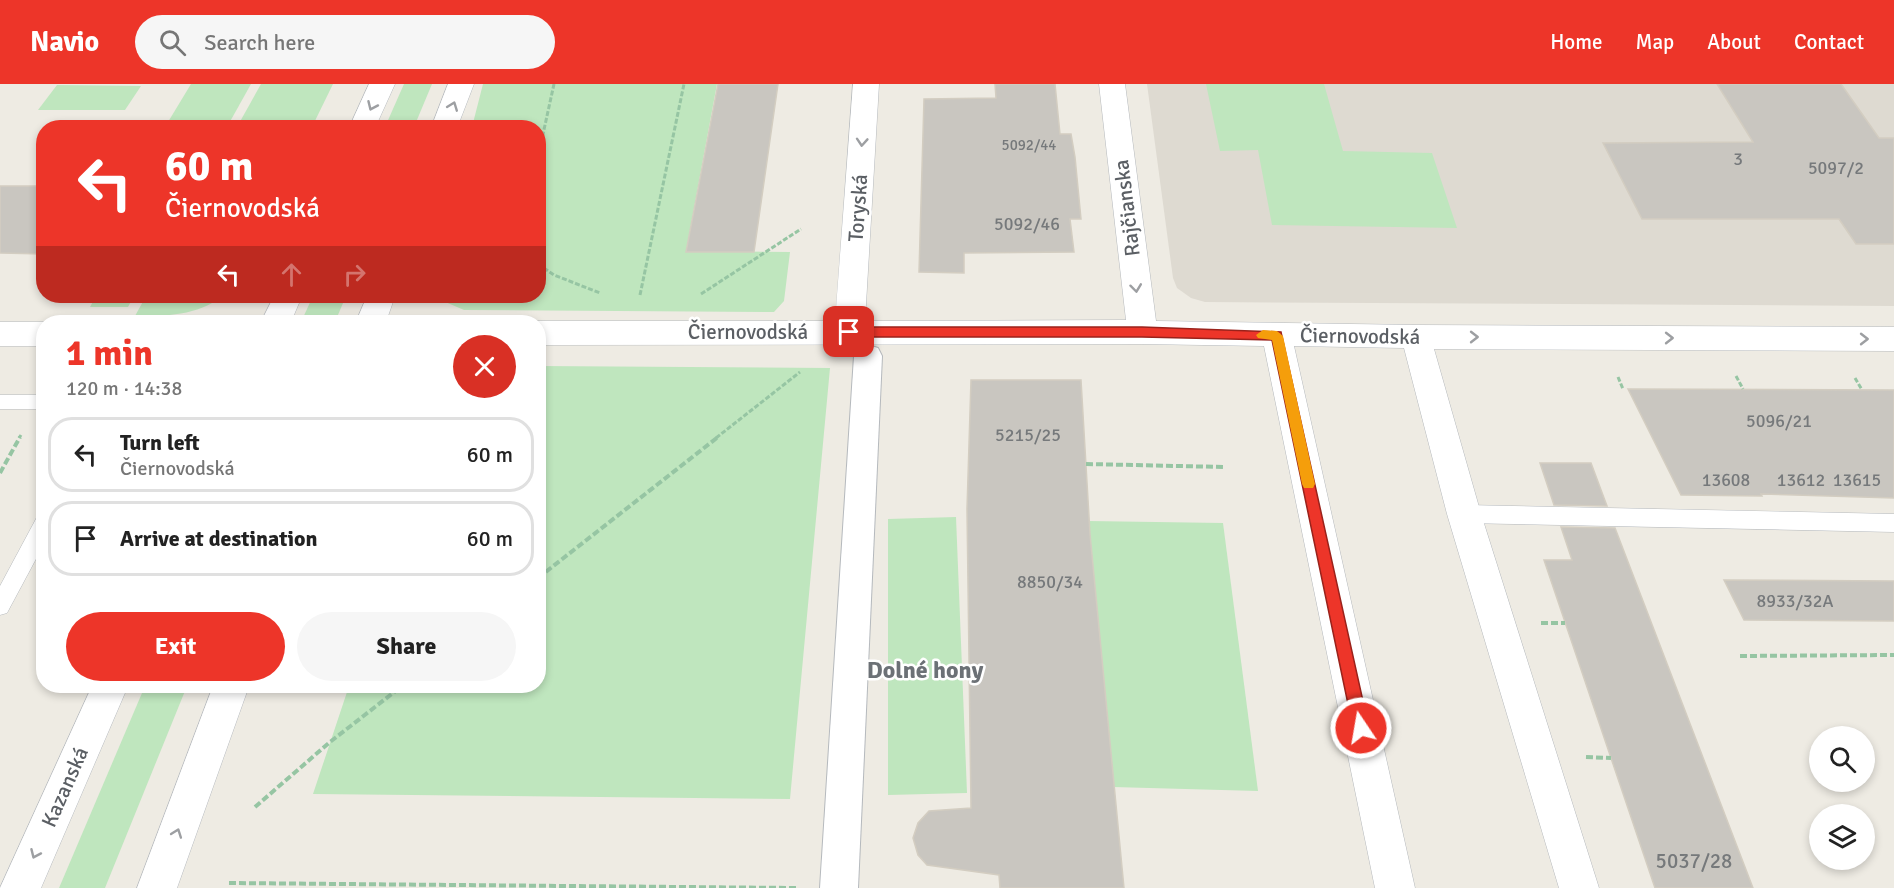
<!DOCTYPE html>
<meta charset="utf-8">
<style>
:root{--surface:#fff;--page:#f6f6f6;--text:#222;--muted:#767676;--line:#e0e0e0;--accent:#ed3529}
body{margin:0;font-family:Signika,sans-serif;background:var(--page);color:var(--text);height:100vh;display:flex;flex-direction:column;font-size:22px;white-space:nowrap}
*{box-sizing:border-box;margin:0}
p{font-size:20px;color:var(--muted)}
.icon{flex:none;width:33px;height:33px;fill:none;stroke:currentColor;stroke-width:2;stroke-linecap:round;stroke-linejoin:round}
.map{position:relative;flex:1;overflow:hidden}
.sheet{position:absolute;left:36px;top:231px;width:510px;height:378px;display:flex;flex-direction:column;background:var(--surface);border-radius:24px;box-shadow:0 3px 9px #0003}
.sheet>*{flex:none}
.banner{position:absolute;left:36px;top:36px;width:510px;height:183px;border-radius:24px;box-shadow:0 3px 9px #0003;background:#ed3529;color:#fff;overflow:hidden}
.controls{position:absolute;left:1809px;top:642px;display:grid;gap:12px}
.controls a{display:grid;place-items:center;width:66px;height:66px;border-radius:50%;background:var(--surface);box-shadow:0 3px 9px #0003;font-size:30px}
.pin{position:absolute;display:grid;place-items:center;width:51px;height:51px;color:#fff;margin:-26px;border-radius:12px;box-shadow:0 3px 9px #0006}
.me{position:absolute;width:66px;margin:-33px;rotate:348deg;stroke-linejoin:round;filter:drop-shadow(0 0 4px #0008)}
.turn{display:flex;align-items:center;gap:21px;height:126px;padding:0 30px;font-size:27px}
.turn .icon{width:78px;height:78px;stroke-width:2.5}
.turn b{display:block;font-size:42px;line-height:51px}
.lanes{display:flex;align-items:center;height:57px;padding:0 30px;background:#0003;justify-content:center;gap:30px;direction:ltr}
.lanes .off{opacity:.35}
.round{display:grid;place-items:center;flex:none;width:63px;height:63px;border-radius:32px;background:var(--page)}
.summary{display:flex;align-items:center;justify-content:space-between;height:102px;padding:0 30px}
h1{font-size:36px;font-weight:800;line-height:45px;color:var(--accent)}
.action{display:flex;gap:12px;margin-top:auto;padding:12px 30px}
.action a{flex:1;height:69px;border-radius:36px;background:var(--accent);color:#fff;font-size:24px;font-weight:800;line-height:69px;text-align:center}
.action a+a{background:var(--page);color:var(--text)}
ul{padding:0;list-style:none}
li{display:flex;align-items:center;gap:18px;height:75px;margin:0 12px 9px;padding:0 18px;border:3px solid var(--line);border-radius:24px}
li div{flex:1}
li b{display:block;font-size:22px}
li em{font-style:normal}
header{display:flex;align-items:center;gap:36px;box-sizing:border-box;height:84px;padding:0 30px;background:var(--accent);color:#fff}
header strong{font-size:28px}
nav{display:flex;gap:33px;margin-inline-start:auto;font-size:21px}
.search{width:420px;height:54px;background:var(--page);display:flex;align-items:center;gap:15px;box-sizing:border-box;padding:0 21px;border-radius:33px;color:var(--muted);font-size:22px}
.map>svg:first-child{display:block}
</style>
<header>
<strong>Navio</strong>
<div class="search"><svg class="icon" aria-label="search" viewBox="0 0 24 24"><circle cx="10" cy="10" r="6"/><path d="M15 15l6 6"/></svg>Search here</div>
<nav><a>Home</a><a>Map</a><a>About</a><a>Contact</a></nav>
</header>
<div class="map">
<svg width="1894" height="804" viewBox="0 0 1894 804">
<rect width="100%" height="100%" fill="#eeebe3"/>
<!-- education -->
<polygon fill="#dedad1" points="1147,0 1894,0 1894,222 1205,218 1191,214 1177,204 1173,194"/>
<!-- green -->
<g fill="#bfe6be">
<polygon points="191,0 251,0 227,43 165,43"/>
<polygon points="261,0 333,0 312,43 237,43"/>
<polygon points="404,0 432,0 414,43 385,43"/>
<polygon points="483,0 717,0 686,167 790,168 784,217 774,228 464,226 443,217 441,212 538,212 538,44 472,43"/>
<polygon points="1206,0 1324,0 1343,67 1432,69 1457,144 1272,141 1258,66 1220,67"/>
<polygon points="57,1 141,2 125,26 38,26"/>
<polygon points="96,212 134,212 128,223 90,223"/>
<path d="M146,212h77c-26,20 -57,20 -88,20z"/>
<polygon points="313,212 346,212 335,238 301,238"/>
<polygon points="539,282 830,284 790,715 313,710 349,602 538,602"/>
<polygon points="956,433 967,709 888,711 888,435"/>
<polygon points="1088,437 1223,439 1258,707 1113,703"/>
<polygon points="145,602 187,602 105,804 59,804"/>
</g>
<!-- building -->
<g fill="#c9c6c0" stroke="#d3cdc1" stroke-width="1.5">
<polygon points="718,0 778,0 754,168 686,168"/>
<polygon points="995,0 1055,0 1060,50 1071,50 1075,73 1081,135 1070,135 1074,168 964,169 964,189 919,188 924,15 996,14"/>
<polygon points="1717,0 1841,0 1879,54 1894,54 1894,160 1856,160 1839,135 1642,135 1603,59 1753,58"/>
<polygon points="0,102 44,102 44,170 0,169"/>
<polygon points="971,296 1081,296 1090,450 1124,804 1000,804 999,791 927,781 918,771 913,754 918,739 929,727 971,724 967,425"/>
<polygon points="1628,305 1894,306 1894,414 1761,410 1762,412 1681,411"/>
<polygon points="1540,379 1591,379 1607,422 1554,421"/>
<polygon points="1561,443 1615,444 1753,804 1655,804 1544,476 1572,476"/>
<polygon points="1724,496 1894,497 1894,537 1744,536"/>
</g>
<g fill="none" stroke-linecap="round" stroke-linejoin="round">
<defs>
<g id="service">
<rect x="0" y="311" width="44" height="14"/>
<polygon points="1464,421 1894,430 1894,448 1464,439 1457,436 1454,430 1457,424"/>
<polygon points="44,431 44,460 7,529 0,531 0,502 37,433"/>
</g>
<polygon id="pedestrian" points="868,261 878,264 882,272 858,804 820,804 854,272 858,264"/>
<g id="minor">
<polygon points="853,0 879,0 865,237 1126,236 1099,0 1125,0 1156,237 1416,241 1894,243 1894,267 1434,265 1481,430 1599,804 1559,804 1447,430 1404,264 1294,262 1415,804 1375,804 1264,262 1142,260 538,261 538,238 535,238 538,237 835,237"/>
<rect x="0" y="238" width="44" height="24"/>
</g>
<g id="secondary">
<polygon points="369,0 395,0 375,44 349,44"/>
<polygon points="448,0 474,0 457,44 431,44"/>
<polygon points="274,212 302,212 291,238 261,238"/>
<polygon points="367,212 395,212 386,238 356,238"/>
<polygon points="92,602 128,602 41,804 0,804"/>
<polygon points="213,602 249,602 177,804 137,804"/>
</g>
</defs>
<!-- service casing -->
<use href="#service" stroke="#b5b9bd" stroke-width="1"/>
<!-- pedestrian casing -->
<use href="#pedestrian" stroke="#b5b9bd" stroke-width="2"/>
<!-- minor casing -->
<use href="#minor" stroke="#b5b9bd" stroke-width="1"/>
<!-- secondary casing -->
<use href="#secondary" stroke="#b6babf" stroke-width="1"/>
<!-- path-far1 -->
<g stroke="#96c5a3" stroke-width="3" stroke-dasharray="5 2" stroke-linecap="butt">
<polyline points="538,73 554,0"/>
<polyline points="538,180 554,191 600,209"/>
<polyline points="701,210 801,145"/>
<polyline points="640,211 684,0"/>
<polyline points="1736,292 1743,305"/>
<polyline points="1618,293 1623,305"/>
<polyline points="1855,294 1862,306"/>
<polyline points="19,354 21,351"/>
<polyline points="716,354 800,288"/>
</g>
<!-- path -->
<g stroke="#96c5a3" stroke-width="4" stroke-dasharray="7 3" stroke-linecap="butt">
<polyline points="1086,380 1224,383"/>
<polyline points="0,389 20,353"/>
<polyline points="538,494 718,353"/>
<polyline points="1541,539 1565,539"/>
<polyline points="1740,572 1894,571"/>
<polyline points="1586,673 1611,674"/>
<polyline points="255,723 330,658 402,602"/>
<polyline points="229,799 796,804"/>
</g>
<!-- service -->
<use href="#service" fill="#fff" fill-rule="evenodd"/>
<!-- pedestrian -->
<use href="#pedestrian" fill="#fff" fill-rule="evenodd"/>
<!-- minor -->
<use href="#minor" fill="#fff" fill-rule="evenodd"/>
<!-- secondary -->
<use href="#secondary" fill="#fff" fill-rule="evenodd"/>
</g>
<!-- one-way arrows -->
<defs><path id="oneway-chevron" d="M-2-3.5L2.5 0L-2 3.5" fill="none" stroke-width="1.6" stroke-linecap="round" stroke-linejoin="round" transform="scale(1.5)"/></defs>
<g stroke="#9d9fa2">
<use href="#oneway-chevron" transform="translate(372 22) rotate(114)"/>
<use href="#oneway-chevron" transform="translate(453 22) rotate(-69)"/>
<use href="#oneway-chevron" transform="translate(862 58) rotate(94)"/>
<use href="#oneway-chevron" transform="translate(1136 204) rotate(83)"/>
<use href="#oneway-chevron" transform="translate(1474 253)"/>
<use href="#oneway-chevron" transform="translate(1669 254)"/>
<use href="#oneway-chevron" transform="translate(1864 255)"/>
<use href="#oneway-chevron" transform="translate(177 749) rotate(-70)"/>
<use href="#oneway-chevron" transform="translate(35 770) rotate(114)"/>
</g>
<!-- route -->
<polygon fill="#ed3529" stroke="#9a221b" stroke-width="1.5" points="849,243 1142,243 1281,248 1369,644 1366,649 1361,651 1355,649 1353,644 1272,256 1142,253 849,253 842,248"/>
<!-- slow -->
<polygon fill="#f59e0b" points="1263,246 1277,247 1283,252 1315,400 1313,404 1304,404 1302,400 1272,256 1258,254 1256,251"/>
<g text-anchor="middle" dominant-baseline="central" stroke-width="5" stroke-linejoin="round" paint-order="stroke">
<!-- far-number labels -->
<g font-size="15" fill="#76797b">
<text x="1029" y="61">5092/44</text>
</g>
<!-- number labels -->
<g font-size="18" fill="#76797b">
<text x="1738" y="75">3</text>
<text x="1836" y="84">5097/2</text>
<text x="1027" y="140">5092/46</text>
<text x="1779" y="337">5096/21</text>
<text x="1028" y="351">5215/25</text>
<text x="1726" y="396">13608</text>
<text x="1801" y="396">13612</text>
<text x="1857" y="396">13615</text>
<text x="1050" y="498">8850/34</text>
<text x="1795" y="517">8933/32A</text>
</g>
<!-- street labels -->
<g font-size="21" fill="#5b5f64" stroke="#fff">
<text transform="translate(858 124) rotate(-86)">Toryská</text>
<text transform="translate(1127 124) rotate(-97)">Rajčianska</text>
<text x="748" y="248">Čiernovodská</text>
<text transform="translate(1360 252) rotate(1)">Čiernovodská</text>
<text transform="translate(65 703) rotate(-66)">Kazanská</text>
</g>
<!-- near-number labels -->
<g font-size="21" fill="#76797b">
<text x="1694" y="777">5037/28</text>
</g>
<!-- quarter labels -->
<g font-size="24" font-weight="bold" fill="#6c7176" stroke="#fff">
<text x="925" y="586">Dolné hony</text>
</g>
</g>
</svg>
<div class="controls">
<a><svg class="icon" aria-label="search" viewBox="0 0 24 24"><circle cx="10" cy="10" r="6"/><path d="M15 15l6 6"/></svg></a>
<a><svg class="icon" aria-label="layers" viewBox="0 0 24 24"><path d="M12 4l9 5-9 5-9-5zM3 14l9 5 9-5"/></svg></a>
</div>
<div class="pin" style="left:849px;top:248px;background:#d93025"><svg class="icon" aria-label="arrive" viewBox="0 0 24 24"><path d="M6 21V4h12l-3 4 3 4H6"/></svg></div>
<svg class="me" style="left:1361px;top:644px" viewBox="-20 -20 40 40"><circle r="17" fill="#ed3529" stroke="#fff" stroke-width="3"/><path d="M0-11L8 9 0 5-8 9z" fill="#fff"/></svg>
<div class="banner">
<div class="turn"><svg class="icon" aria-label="left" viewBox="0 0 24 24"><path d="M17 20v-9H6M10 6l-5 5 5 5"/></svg><div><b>60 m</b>Čiernovodská</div></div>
<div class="lanes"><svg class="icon" aria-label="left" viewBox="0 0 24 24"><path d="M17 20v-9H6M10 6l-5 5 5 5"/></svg><svg class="icon off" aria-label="ahead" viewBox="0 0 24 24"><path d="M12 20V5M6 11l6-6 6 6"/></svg><svg class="icon off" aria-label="right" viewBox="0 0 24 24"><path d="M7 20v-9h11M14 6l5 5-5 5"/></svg></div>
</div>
<section class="sheet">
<div class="summary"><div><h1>1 min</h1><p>120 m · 14:38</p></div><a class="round" style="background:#d93025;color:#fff"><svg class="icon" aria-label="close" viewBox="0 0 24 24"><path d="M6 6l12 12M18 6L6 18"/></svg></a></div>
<ul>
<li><svg class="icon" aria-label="left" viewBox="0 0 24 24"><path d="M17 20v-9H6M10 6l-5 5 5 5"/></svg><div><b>Turn left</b><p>Čiernovodská</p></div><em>60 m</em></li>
<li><svg class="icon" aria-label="arrive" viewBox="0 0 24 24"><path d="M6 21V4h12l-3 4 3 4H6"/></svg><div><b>Arrive at destination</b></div><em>60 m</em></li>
</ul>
<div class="action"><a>Exit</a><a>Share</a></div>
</section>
</div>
